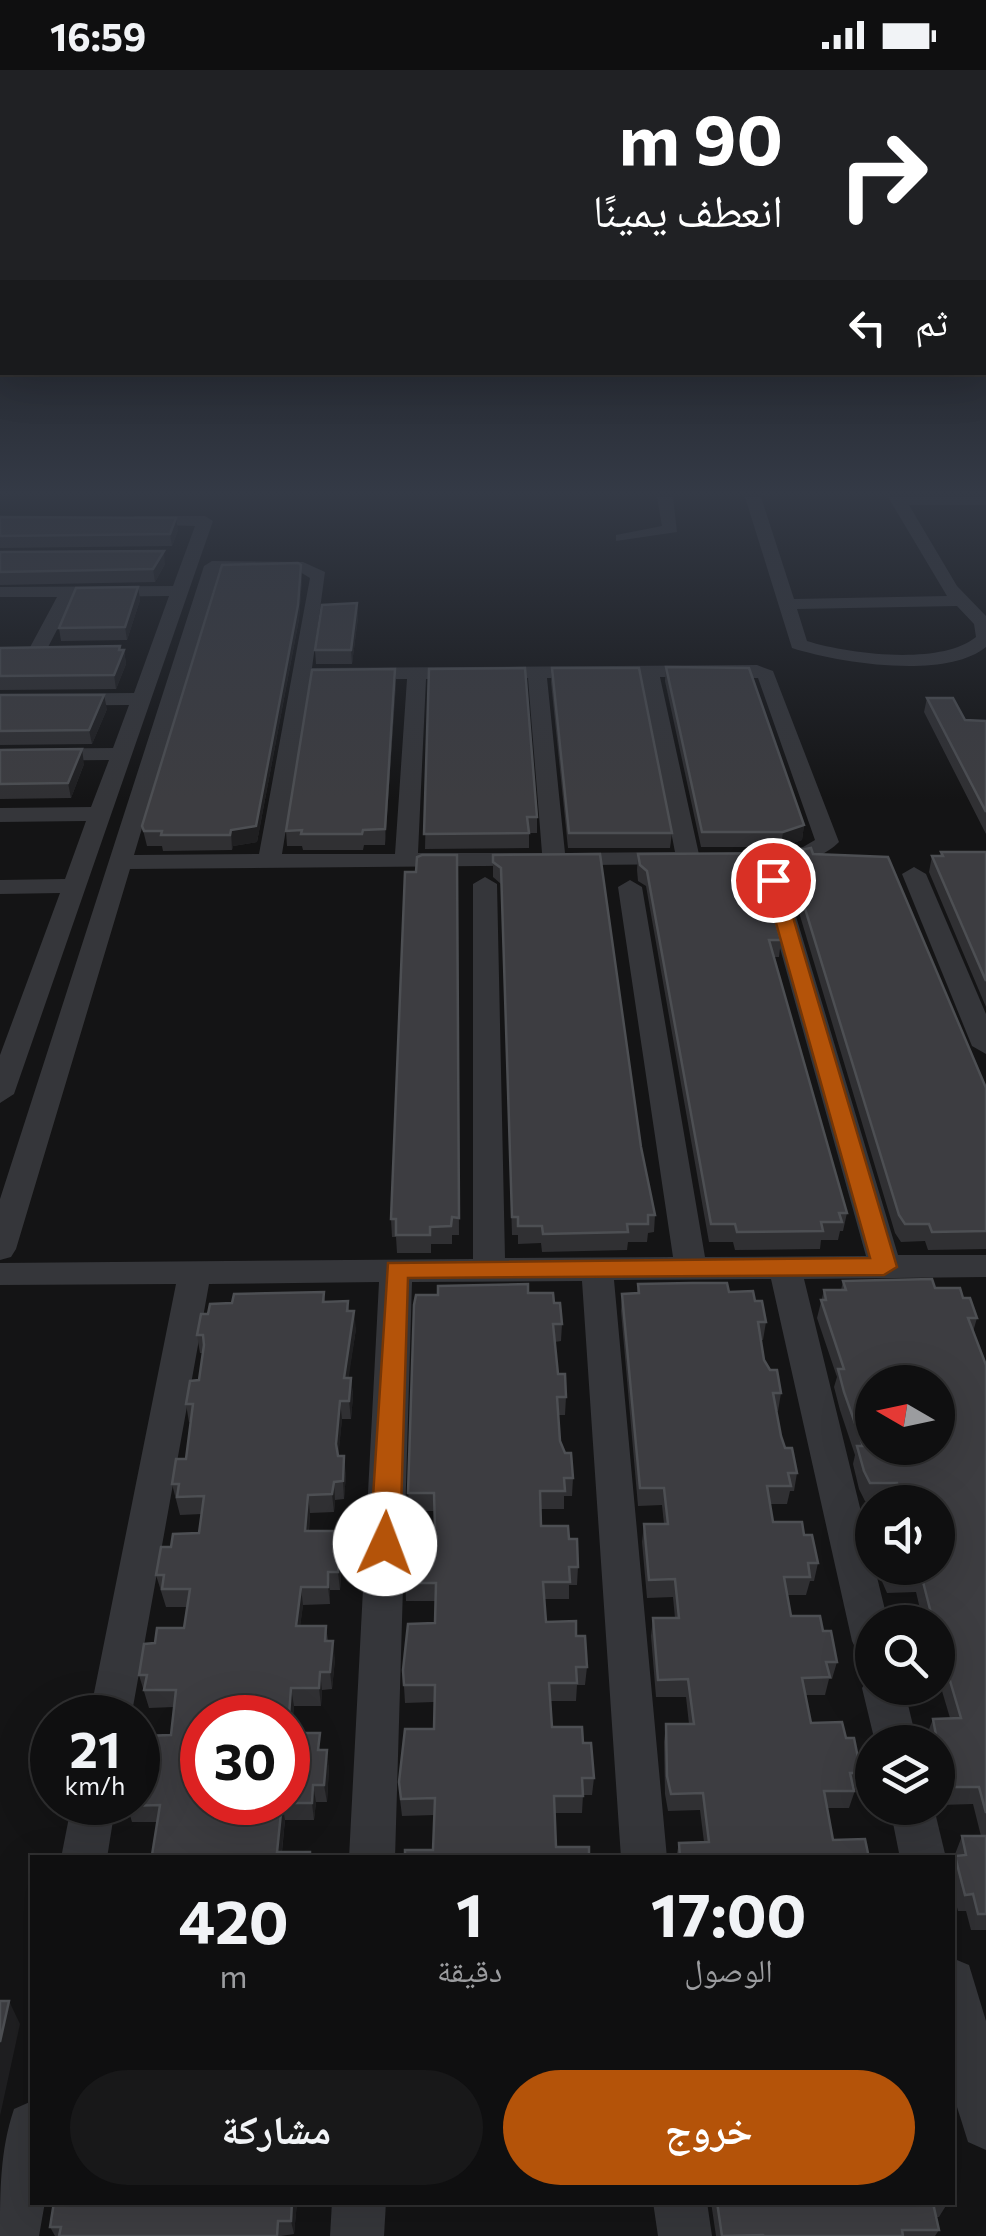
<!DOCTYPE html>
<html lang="ar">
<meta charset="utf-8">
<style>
:root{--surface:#0f0f10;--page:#181819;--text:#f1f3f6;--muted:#9b9c9f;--line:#2f2f30;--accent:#b45309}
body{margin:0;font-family:Commissioner,"Noto Naskh Arabic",sans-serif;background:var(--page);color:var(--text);direction:rtl;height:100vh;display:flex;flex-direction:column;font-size:38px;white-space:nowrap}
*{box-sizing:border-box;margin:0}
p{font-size:32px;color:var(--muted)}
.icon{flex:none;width:55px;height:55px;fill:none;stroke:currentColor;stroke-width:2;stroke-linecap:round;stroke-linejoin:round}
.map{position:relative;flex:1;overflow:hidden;direction:ltr}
.sheet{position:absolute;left:30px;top:1785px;width:925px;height:350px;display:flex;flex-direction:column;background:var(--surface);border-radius:0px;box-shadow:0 10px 40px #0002,0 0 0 2px var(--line);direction:rtl}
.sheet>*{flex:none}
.hud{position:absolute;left:0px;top:0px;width:988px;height:305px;box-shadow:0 10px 40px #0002,0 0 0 2px var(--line);direction:rtl;background:#202124;color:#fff;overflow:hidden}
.needle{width:65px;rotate:279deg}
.controls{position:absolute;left:855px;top:1295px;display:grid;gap:20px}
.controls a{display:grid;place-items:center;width:100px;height:100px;border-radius:50%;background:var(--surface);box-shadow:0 10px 40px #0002,0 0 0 2px var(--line);font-size:50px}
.speed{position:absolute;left:30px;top:1625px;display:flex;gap:20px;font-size:50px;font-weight:700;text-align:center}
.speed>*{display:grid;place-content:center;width:130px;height:130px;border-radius:50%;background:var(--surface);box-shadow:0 10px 40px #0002,0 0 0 2px var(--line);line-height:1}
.speed small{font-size:25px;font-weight:400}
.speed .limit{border:15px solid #d22;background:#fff;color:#111}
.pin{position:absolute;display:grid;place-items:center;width:85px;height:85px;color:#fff;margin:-42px;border:5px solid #fff;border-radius:50%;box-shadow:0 2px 10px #0007}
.me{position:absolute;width:110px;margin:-55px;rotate:2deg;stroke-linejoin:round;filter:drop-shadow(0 0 8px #0008)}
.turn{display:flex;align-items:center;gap:35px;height:210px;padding:0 40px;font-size:45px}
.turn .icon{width:130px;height:130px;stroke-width:2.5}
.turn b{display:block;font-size:70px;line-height:85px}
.then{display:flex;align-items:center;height:95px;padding:0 40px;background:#0003;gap:20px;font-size:38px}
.eta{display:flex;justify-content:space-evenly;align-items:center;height:170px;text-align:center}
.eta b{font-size:60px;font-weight:700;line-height:70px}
.cta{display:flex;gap:20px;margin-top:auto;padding:20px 40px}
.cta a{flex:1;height:115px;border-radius:60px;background:var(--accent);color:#fff;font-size:40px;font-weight:700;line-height:115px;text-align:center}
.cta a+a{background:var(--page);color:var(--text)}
.status{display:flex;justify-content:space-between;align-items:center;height:70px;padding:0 50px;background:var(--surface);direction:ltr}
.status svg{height:28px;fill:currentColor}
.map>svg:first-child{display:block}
</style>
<div class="status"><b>16:59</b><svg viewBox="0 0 49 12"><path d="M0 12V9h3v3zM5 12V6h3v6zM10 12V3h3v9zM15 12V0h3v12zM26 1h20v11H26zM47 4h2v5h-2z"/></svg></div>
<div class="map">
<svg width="986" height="2166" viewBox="0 0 986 2166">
<rect width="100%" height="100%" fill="#141415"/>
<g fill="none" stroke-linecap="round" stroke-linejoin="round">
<!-- minor -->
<g fill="#35363a" fill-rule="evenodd">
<polygon points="657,427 673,427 677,462 616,471 616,465 662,456"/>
<path d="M745,427h16l33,102 153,-3 -59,-99h98v8h-77l48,81 29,30v31c-40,33 -147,16 -194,1zM957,536l17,18 2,13c-35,29 -128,17 -169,4l-10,-32z"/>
<polygon points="136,446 205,446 213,451 14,1024 0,1033 0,985 60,823 0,824 0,810 65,809 86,751 0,752 0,738 91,737 109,690 0,691 0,679 113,678 129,635 0,636 0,624 134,623 169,526 74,527 46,581 37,587 28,581 57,527 0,527 0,517 173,516 195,456 130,454 130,448"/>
<path d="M212,491l91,1 22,10 -13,96 445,-3 16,6 66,171c-15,16 -58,33 -76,16l4,-5 36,-6 12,-7 -57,-162 -98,-1 40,182 -4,5 -566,5 -114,380 -5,8 -11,3v-61l204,-633zM219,501l81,1 10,6 -51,276 -125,1zM528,608l14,175h-124l8,-174zM547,608h94l34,174 -110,1zM407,609l-12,175h-113l28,-174z"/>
<polygon points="914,797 926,804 986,944 986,984 972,976 902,804"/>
<polygon points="773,803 785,810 898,1185 986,1185 986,1207 804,1209 888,1552 872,1552 872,1589 858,1584 852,1571 771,1209 614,1210 667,1788 621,1788 582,1211 412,1212 395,1788 349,1788 379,1212 209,1214 131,1648 89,1648 176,1214 0,1215 0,1193 473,1189 473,814 485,807 497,814 505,1188 673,1187 618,817 630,810 642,817 705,1187 866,1186 761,810"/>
<polygon points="872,1603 872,1618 904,1618 917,1672 875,1672 862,1618"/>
<polygon points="72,1732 116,1732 107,1788 61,1788"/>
<polygon points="890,1738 934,1738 946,1788 900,1788"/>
<polygon points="952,1888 969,1895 986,1951 986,2080 968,2072 952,2021"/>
<path d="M32,2031v101h13l-6,34h-39c0,-44 0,-86 14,-127z"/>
<polygon points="332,2132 386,2132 384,2166 330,2166"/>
<polygon points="653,2132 707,2132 712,2166 658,2166"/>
</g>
</g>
<!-- wall -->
<g fill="#303033">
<polygon points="0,447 178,460 172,476 0,478"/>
<polygon points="0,482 165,494 155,512 0,515"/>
<polygon points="302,508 299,549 257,772 233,776 232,780 163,781 162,776 147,776 142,756"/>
<polygon points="138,517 140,530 127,570 61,571 59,558"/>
<polygon points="357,533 358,547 352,594 316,594 315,580"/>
<polygon points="120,576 120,580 124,580 126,594 116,619 0,620 0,578"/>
<polygon points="666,597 804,755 802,770 781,777 701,777 665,611"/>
<polygon points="552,598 672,763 670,778 568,778 551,612"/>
<polygon points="395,599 396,613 385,775 364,775 363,780 303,780 302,776 287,776 286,761"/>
<polygon points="429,599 537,747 537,763 529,763 529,778 425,779"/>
<polygon points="0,625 107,639 92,674 0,675"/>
<polygon points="927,628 965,650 986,651 986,764 924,642"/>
<polygon points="0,680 84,694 71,728 0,729"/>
<polygon points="941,782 986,782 986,937 929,802 932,786 940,786"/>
<polygon points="638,784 813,784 986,1018 986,1179 928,1180 925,1171 901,1172 895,1163 789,809 771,800 763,807 781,870 779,887 774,887 847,1143 843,1161 840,1161 838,1170 821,1170 820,1179 735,1180 733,1172 709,1172 646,816 638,811 637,800"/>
<polygon points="457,785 459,1165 452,1165 452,1174 431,1174 431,1183 397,1183 396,1167 392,1167 391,1149 416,802"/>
<polygon points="493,785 641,1077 655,1145 654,1162 648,1163 647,1172 628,1172 627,1180 542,1182 541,1173 518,1174 518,1165 512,1165 501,814 493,807"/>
<polygon points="843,1211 935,1218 963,1228 977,1248 973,1262 986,1295 986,1860 971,1860 966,1841 958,1841 952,1818 952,1792 962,1766 981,1766 973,1734 941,1735 938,1719 938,1672 924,1672 933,1649 950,1648 942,1621 912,1622 911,1618 938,1618 938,1552 901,1552 904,1543 921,1543 916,1522 887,1523 881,1509 880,1498 938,1498 938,1432 865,1431 859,1419 853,1394 855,1385 840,1340 834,1317 837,1307 817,1248 824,1220 841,1220"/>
<polygon points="638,1214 729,1222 755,1231 766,1252 763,1270 761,1270 764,1290 781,1323 778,1341 776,1341 781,1366 797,1403 794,1421 790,1421 787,1434 770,1434 773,1452 804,1465 818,1493 814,1511 810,1511 806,1525 787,1525 791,1546 823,1561 837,1592 832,1609 829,1609 825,1625 805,1625 811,1653 846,1668 861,1703 849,1738 827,1738 833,1770 869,1788 676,1788 679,1773 704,1772 700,1740 668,1741 665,1724 664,1672 666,1654 689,1654 686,1627 656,1627 651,1566 653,1548 675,1548 673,1527 647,1528 642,1472 644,1454 664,1454 662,1435 638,1436 621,1241 622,1224 637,1223"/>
<polygon points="324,1222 325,1232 348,1231 349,1241 356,1259 348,1308 351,1308 353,1326 351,1349 342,1349 338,1386 346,1404 344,1429 335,1430 334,1442 310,1443 309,1461 335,1474 340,1474 342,1492 340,1520 330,1520 330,1534 303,1535 300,1556 326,1556 328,1571 335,1589 332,1619 322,1620 321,1636 294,1636 291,1663 322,1680 329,1697 327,1732 316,1732 314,1750 285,1750 282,1782 152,1785 157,1752 132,1752 126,1732 138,1732 171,1665 174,1637 149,1638 139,1605 155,1573 184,1558 188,1537 166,1537 156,1505 171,1477 199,1463 202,1444 180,1445 172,1414 186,1389 190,1352 189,1352 186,1334 199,1310 203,1283 200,1283 197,1265 208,1244 232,1233"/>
<polygon points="528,1223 554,1233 562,1254 561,1271 555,1272 558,1304 566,1327 565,1345 558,1345 560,1371 573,1408 572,1426 564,1426 564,1439 540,1439 541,1456 569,1469 578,1497 577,1515 569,1515 569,1529 544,1529 546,1552 576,1566 587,1597 585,1615 577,1615 576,1631 550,1631 552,1657 583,1673 594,1708 592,1725 583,1725 582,1743 554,1743 433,1780 434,1745 402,1746 400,1729 434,1659 434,1632 405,1633 403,1600 435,1553 435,1531 406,1531 405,1506 435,1458 435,1441 409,1441 408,1415"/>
<polygon points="297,2132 294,2164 281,2166 55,2166 50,2157"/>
<polygon points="711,2132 946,2132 947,2134 939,2147 936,2147 939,2160 935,2166 716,2166"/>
</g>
<!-- shaded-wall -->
<g fill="#1f1f21">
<polygon points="176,448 178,460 172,476 170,464"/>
<polygon points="164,481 165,494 155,512 153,499"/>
<polygon points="301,495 302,508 299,549 257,772 233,776 232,780 231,760"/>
<polygon points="138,517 140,530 127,570 125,557"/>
<polygon points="357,533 358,547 352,594 351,580"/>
<polygon points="120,576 121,587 124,580 126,594 116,619 114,605"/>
<polygon points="395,599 396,613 385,775 385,759"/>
<polygon points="104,625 107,639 92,674 89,660"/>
<polygon points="82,679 84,694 71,728 68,713"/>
<polygon points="804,755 802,770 781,777 783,762"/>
<polygon points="773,784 771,800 757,811 759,795"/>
<polygon points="354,1241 356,1259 346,1326 344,1308"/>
<polygon points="351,1308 353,1326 351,1349 349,1331"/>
<polygon points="340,1331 342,1349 338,1392 336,1374"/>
<polygon points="344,1386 346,1404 344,1429 343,1411"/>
<polygon points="334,1412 335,1430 334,1442 332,1424"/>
<polygon points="308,1425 310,1443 307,1479 305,1461"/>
<polygon points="340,1474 342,1492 340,1520 338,1502"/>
<polygon points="328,1502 330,1520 330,1534 328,1517"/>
<polygon points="301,1517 303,1535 298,1574 296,1556"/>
<polygon points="333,1571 335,1589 332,1619 330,1602"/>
<polygon points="320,1602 322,1620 321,1636 319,1618"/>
<polygon points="291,1618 294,1636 290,1681 288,1666"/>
<polygon points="327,1680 329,1697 327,1732 324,1715"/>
<polygon points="313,1715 316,1732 314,1750 312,1733"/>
<polygon points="282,1733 285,1750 281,1788 277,1782"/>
<polygon points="9,1931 20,1954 0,2046 0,1972"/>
<polygon points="292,2132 297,2132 294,2164 291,2151"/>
</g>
<!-- building -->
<g fill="#3d3d41" stroke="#4d4f53" stroke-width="2.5" fill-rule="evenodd">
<polygon points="0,447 176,448 170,464 0,466"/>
<polygon points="164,481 153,499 0,502 0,482"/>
<polygon points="298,493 301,495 298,535 256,756 231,760 230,765 161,765 162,761 144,761 142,756 222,495"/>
<polygon points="138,517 125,557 59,558 76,518"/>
<polygon points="357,533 351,580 315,580 322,535"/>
<polygon points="120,576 119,580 124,580 114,605 0,606 0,578"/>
<polygon points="666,597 749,598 804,755 783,762 702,762"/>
<polygon points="525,598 537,747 527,747 529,763 424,764 429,599"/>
<polygon points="552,598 639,598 672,763 569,763"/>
<polygon points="395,599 385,759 363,760 362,764 301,764 302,760 286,761 312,600"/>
<polygon points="0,625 104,625 89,660 0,661"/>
<polygon points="927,628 953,628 965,650 986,651 986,742"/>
<polygon points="82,679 68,713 0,714 0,680"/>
<polygon points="811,778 813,784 888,787 986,1018 986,1161 932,1162 929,1154 905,1154 899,1145 791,793 773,784 759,795 781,870 769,870 847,1143 839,1143 842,1152 821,1152 823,1161 737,1162 735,1154 711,1154 647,801 640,795 638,784 784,783"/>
<polygon points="941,782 986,782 986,911 932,786 943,786"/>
<polygon points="600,784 641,1077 655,1145 648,1145 648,1154 627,1154 628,1162 543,1164 542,1156 518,1156 518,1147 512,1147 501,798 493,792 493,785"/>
<polygon points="422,785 457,785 459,1148 452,1147 451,1156 430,1157 430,1165 396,1165 396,1149 391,1149 405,802 416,802 417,787"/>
<path d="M932,1209l3,9h25l3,10h7l7,20h-9l18,47v448l-7,-26h-32l-4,-17h-5v-28h-10l-2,-6 10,-1 -3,-16 28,-1 -13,-44h-10v-52h-32l-2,-9h27l-10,-39 -29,1 -3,-7h49v-66h-36l-5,-19h-27l-6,-12 -7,-25h6l-19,-54 -6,-23h6l-23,-69h5l-2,-10h22l-3,-9zM872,1312h66v66h-66z"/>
<polygon points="692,1213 727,1213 729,1222 753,1221 755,1231 762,1231 766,1252 758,1252 764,1290 770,1300 777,1300 781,1323 773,1323 781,1366 785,1378 792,1378 797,1403 788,1403 791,1416 767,1416 773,1452 802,1452 804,1465 812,1465 818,1493 808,1493 810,1507 784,1507 791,1546 820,1546 823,1561 831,1561 837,1592 826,1592 830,1607 802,1608 811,1653 842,1652 846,1668 854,1668 861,1703 850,1703 854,1721 824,1721 833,1770 865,1769 869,1788 680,1788 679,1773 709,1772 703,1723 671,1724 667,1706 666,1654 694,1654 688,1609 658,1610 653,1548 679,1548 675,1509 649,1510 644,1454 668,1454 664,1418 640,1418 622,1224 639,1223 638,1214"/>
<polygon points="528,1214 528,1223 553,1223 554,1233 560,1233 562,1254 553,1254 558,1304 565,1304 566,1327 557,1327 560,1371 565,1383 571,1383 573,1408 564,1408 565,1421 540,1421 541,1456 568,1456 569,1469 577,1469 578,1497 569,1497 570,1512 543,1512 546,1552 576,1551 576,1566 585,1566 587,1597 576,1597 577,1613 549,1613 552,1657 582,1657 583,1673 591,1673 594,1708 582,1708 583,1726 554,1726 556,1777 589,1777 589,1788 405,1788 405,1780 433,1780 435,1728 401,1729 399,1712 405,1659 434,1659 435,1615 404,1615 403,1600 408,1554 435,1553 436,1513 405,1513 409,1458 435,1458 434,1423 408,1423 414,1235 416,1225 438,1225 438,1216"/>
<polygon points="324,1222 323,1232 348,1231 347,1241 354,1241 344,1308 351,1308 349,1331 340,1331 336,1374 338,1386 344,1386 343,1411 334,1412 332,1424 308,1425 305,1461 334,1461 333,1474 340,1474 338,1502 328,1502 328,1517 301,1517 296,1556 326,1556 325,1571 333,1571 330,1602 320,1602 319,1618 291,1618 288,1659 288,1648 202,1648 202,1732 288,1732 288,1663 320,1663 318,1680 327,1680 324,1715 313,1715 312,1733 282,1733 277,1782 310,1782 310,1788 121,1788 122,1785 152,1785 160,1735 127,1736 128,1732 138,1732 138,1682 142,1666 171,1665 176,1620 144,1620 147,1605 139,1605 144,1574 155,1573 157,1558 184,1558 190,1519 162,1519 164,1505 156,1505 161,1477 171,1477 173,1464 199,1463 204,1426 177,1427 179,1414 172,1414 176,1389 186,1389 193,1334 186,1334 190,1311 199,1310 204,1275 203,1265 197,1265 201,1244 208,1244 210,1234 232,1233 234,1224"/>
<polygon points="962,1766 986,1766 986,1844 978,1844 973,1824 965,1825 955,1786 966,1785"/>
<polygon points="0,1931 9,1931 0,1972"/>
<polygon points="54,2132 292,2132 291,2151 278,2151 277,2166 59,2166 61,2157 50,2157"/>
<polygon points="717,2132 946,2132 947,2134 933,2133 939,2160 902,2160 903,2166 764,2166 763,2165 722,2166"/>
</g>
<!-- sky -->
<linearGradient id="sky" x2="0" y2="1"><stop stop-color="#0b0b0c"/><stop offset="0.58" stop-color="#343a46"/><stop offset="1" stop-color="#343a46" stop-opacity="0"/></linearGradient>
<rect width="986" height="730" fill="url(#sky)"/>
<!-- route -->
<polygon fill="#b45309" stroke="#753606" stroke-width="2.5" points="773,805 782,810 897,1197 884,1205 408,1208 400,1474 395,1482 385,1486 375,1482 370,1474 388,1193 870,1188 764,810"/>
</svg>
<div class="controls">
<a><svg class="needle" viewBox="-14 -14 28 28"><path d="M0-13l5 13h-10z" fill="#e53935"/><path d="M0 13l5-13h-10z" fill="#9b9c9f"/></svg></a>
<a><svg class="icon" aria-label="sound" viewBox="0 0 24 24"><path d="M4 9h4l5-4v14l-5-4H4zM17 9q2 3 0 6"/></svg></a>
<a><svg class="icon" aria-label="search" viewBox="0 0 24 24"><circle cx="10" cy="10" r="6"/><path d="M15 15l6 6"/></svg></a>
<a><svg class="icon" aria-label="layers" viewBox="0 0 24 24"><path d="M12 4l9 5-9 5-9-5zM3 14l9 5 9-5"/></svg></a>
</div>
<div class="speed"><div>21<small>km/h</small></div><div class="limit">30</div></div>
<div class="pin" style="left:773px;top:810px;background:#d93025"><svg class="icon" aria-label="arrive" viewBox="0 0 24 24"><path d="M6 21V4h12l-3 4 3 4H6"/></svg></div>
<svg class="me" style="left:385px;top:1474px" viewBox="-20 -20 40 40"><circle r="19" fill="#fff"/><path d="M0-13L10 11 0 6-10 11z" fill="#b45309"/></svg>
<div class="hud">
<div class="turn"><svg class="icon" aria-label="right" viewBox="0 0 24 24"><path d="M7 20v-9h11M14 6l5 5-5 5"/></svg><div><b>90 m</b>انعطف يمينًا</div></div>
<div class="then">ثم<svg class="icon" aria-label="left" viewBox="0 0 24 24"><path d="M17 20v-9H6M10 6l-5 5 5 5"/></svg></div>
</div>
<section class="sheet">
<div class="eta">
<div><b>17:00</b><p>الوصول</p></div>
<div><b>1</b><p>دقيقة</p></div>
<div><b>420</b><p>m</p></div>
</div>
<div class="cta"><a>خروج</a><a>مشاركة</a></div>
</section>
</div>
